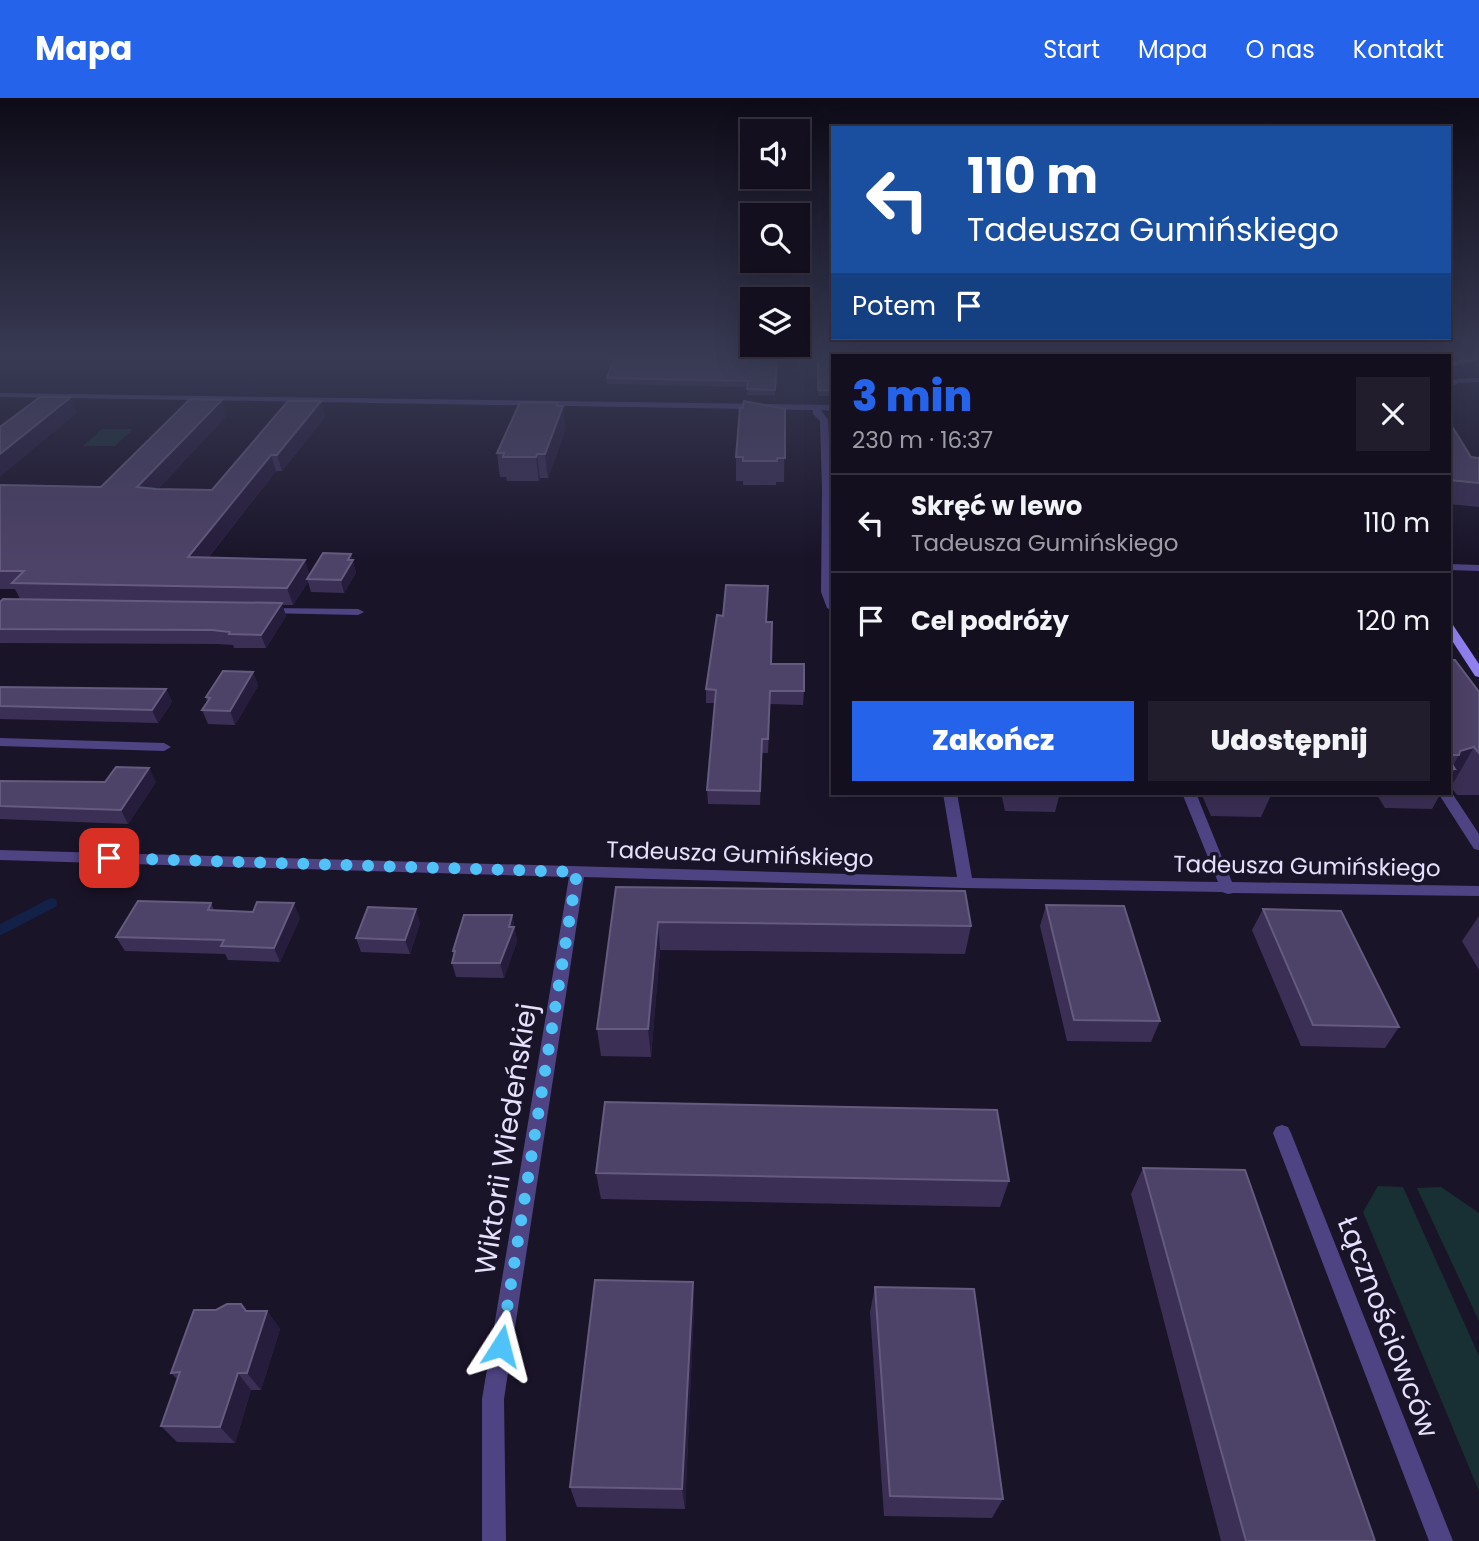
<!DOCTYPE html>
<html lang="pl">
<meta charset="utf-8">
<style>
:root{--surface:#140f1f;--page:#211d2c;--text:#f1f3f6;--muted:#9d9ca4;--line:#332f3d;--accent:#2563eb}
body{margin:0;font-family:Poppins,sans-serif;background:var(--page);color:var(--text);height:100vh;display:flex;flex-direction:column;font-size:26px;white-space:nowrap}
*{box-sizing:border-box;margin:0}
p{font-size:23px;color:var(--muted)}
.icon{flex:none;width:38px;height:38px;fill:none;stroke:currentColor;stroke-width:2;stroke-linecap:round;stroke-linejoin:round}
.map{position:relative;flex:1;overflow:hidden}
.drawer{position:absolute;left:831px;top:256px;width:620px;height:441px;display:flex;flex-direction:column;background:var(--surface);border-radius:0px;box-shadow:0 7px 28px #0002,0 0 0 2px var(--line)}
.drawer>*{flex:none}
.guide{position:absolute;left:831px;top:28px;width:620px;height:214px;border-radius:0px;box-shadow:0 7px 28px #0002,0 0 0 2px var(--line);background:#1a4fa0;color:#fff;overflow:hidden}
.controls{position:absolute;left:740px;top:21px;display:grid;gap:14px}
.controls a{display:grid;place-items:center;width:70px;height:70px;border-radius:0px;background:var(--surface);box-shadow:0 7px 28px #0002,0 0 0 2px var(--line);font-size:35px}
.pin{position:absolute;display:grid;place-items:center;width:60px;height:60px;color:#fff;margin:-30px;border-radius:14px;box-shadow:0 4px 10px #0006}
.me{position:absolute;width:77px;margin:-38px;rotate:9deg;stroke-linejoin:round;filter:drop-shadow(0 0 5px #0008)}
.turn{display:flex;align-items:center;gap:24px;height:147px;padding:0 21px;font-size:32px}
.turn .icon{width:91px;height:91px;stroke-width:2.5}
.turn b{display:block;font-size:49px;line-height:60px}
.then{display:flex;align-items:center;height:66px;padding:0 21px;background:#0003;gap:14px;font-size:26px}
.round{display:grid;place-items:center;flex:none;width:74px;height:74px;border-radius:0px;background:var(--page)}
.overview{display:flex;align-items:center;justify-content:space-between;height:119px;padding:0 21px}
h1{font-size:42px;font-weight:800;line-height:52px;color:var(--accent)}
.button{display:flex;gap:14px;margin-top:auto;padding:14px 21px}
.button a{flex:1;height:80px;border-radius:0px;background:var(--accent);color:#fff;font-size:28px;font-weight:800;line-height:80px;text-align:center}
.button a+a{background:var(--page);color:var(--text)}
ul{padding:0;list-style:none}
li{display:flex;align-items:center;gap:21px;height:98px;padding:0 21px;border-top:2px solid var(--line)}
li div{flex:1}
li b{display:block;font-size:26px}
li em{font-style:normal}
header{display:flex;align-items:center;gap:42px;box-sizing:border-box;height:98px;padding:0 35px;background:var(--accent);color:#fff}
header strong{font-size:33px}
nav{display:flex;gap:38px;margin-inline-start:auto;font-size:24px}
.map>svg:first-child{display:block}
</style>
<header>
<strong>Mapa</strong>
<nav><a>Start</a><a>Mapa</a><a>O nas</a><a>Kontakt</a></nav>
</header>
<div class="map">
<svg width="1479" height="1443" viewBox="0 0 1479 1443">
<rect width="100%" height="100%" fill="#1a1429"/>
<!-- green -->
<g fill="#183033">
<polygon points="102,331 133,331 115,348 83,348"/>
<polygon points="1378,1088 1403,1089 1479,1258 1479,1393 1363,1114"/>
<polygon points="1441,1089 1479,1115 1479,1223 1417,1090"/>
</g>
<g fill="none" stroke-linecap="round" stroke-linejoin="round">
<!-- stream-far1 -->
<polyline stroke="#132148" stroke-width="8" points="49,807 53,805"/>
<!-- stream -->
<polyline stroke="#132148" stroke-width="10" points="0,832 52,805"/>
<!-- street -->
<g fill="#4e4483" fill-rule="evenodd">
<polygon points="1479,280 1479,284 1458,285 1449,290 1449,284 1456,281"/>
<polygon points="0,295 833,307 833,313 821,312 828,322 832,391 833,513 827,510 821,494 822,391 820,323 813,316 813,312 0,299"/>
<polygon points="1449,466 1479,467 1479,473 1449,472"/>
<polygon points="267,510 358,511 364,514 358,517 263,515 261,513"/>
<polygon points="0,640 164,645 171,649 164,653 0,648"/>
<polygon points="1450,692 1479,736 1479,752 1474,751 1438,695 1449,695"/>
<polygon points="943,695 957,695 972,780 1218,784 1182,695 1196,695 1232,784 1479,788 1479,798 1233,795 1228,796 1222,794 965,790 584,779 504,1301 506,1443 482,1443 482,1301 569,779 0,762 0,752 957,779"/>
<polygon points="1282,1027 1288,1029 1291,1035 1453,1443 1429,1443 1273,1035 1276,1029"/>
</g>
<!-- secondary -->
<g fill="#9181f1" fill-rule="evenodd">
<polygon points="1469,260 1479,260 1479,262 1449,268 1449,264"/>
<polygon points="1449,526 1453,527 1479,566 1479,579 1475,578 1449,538"/>
</g>
</g>
<!-- wall -->
<g fill="#3b2f55">
<polygon points="777,260 775,297 747,297 748,289 607,286 607,280"/>
<rect x="818" y="260" width="15" height="38"/>
<polygon points="321,303 325,319 282,373 276,373 208,460 310,476 351,456 356,475 344,495 311,494 308,484 293,507 282,507 286,518 266,550 234,550 233,547 217,546 0,545 0,504 20,501 15,491 0,491 0,387 101,389 227,317 158,391 212,392"/>
<polygon points="558,308 566,330 548,380 540,380 539,383 507,383 506,379 500,379 497,355"/>
<polygon points="785,311 784,384 776,384 776,387 743,387 743,383 736,383 736,359"/>
<polygon points="1449,325 1471,359 1479,360 1479,409 1449,406"/>
<polygon points="766,524 771,566 804,593 803,607 770,606 768,655 762,655 760,707 708,706 707,692 715,605 706,605 706,591"/>
<polygon points="1449,562 1479,594 1479,697 1457,697 1451,689 1449,690"/>
<polygon points="253,574 258,588 235,627 208,626 202,612 207,604 206,599"/>
<polygon points="0,589 166,591 172,604 158,625 0,621"/>
<polygon points="0,683 105,684 156,684 128,726 0,721"/>
<polygon points="1001,695 1060,695 1055,714 1005,713"/>
<polygon points="1201,695 1272,695 1261,719 1211,718"/>
<polygon points="1376,695 1441,695 1432,711 1385,710"/>
<polygon points="616,789 971,828 965,856 660,852 651,959 601,958 597,931"/>
<polygon points="211,805 214,812 300,820 280,864 228,862 225,856 125,853 116,839"/>
<polygon points="1046,807 1160,923 1151,944 1067,943 1040,828"/>
<polygon points="1263,811 1399,929 1385,950 1301,948 1252,832"/>
<polygon points="512,817 517,843 504,880 456,879 452,865 454,857 453,853"/>
<polygon points="1479,818 1479,872 1462,843"/>
<polygon points="420,825 410,856 361,854 356,840"/>
<polygon points="1143,1070 1375,1443 1221,1443 1131,1096"/>
<polygon points="596,1075 1009,1083 1000,1109 601,1101"/>
<polygon points="875,1189 1003,1401 992,1420 884,1418 870,1214"/>
<polygon points="694,1208 685,1411 577,1409 570,1389"/>
<polygon points="246,1213 267,1213 280,1231 261,1292 251,1292 235,1345 177,1344 161,1328 177,1281 171,1275"/>
</g>
<!-- shaded-wall -->
<g fill="#261c3c">
<polygon points="71,299 77,315 0,379 0,356"/>
<polygon points="222,302 227,317 144,406 137,389"/>
<polygon points="321,303 325,319 282,373 277,357"/>
<polygon points="557,305 559,319 563,308 566,330 548,380 545,356"/>
<polygon points="537,356 540,380 539,383 536,359"/>
<polygon points="271,357 276,373 194,477 188,459"/>
<polygon points="351,456 356,475 344,495 341,482 348,462"/>
<polygon points="305,462 311,479 307,481 308,484 293,507 287,490"/>
<polygon points="282,505 286,518 266,550 261,537"/>
<polygon points="253,574 258,588 235,627 230,613"/>
<polygon points="166,591 172,604 158,625 152,612"/>
<polygon points="1474,649 1451,689 1449,690 1449,681 1455,671 1451,671 1459,657 1460,653"/>
<polygon points="149,670 156,684 128,726 121,712"/>
<polygon points="294,805 300,820 280,864 274,850"/>
<polygon points="416,811 420,825 410,856 405,842"/>
<polygon points="512,817 517,843 504,880 500,865"/>
<polygon points="658,824 660,852 651,959 648,931"/>
<polygon points="693,1184 694,1208 685,1411 682,1391"/>
<polygon points="267,1213 280,1231 261,1292 247,1275"/>
<polygon points="238,1275 251,1292 235,1345 220,1329"/>
</g>
<!-- building -->
<g fill="#4d4267" stroke="#655b7e" stroke-width="2">
<polygon points="614,260 777,260 775,292 747,291 748,283 607,280"/>
<polygon points="818,260 833,260 833,293 818,292"/>
<polygon points="40,299 71,299 0,356 0,329"/>
<polygon points="190,301 222,302 137,389 156,391 212,392 288,303 321,303 277,357 271,357 188,459 305,462 287,490 12,485 24,473 0,473 0,387 101,389"/>
<polygon points="744,303 785,311 785,360 777,360 777,363 743,363 743,359 736,359 740,310 743,310"/>
<polygon points="520,304 557,305 557,308 563,308 545,356 537,356 536,359 503,359 504,355 497,355"/>
<polygon points="1449,325 1450,325 1471,359 1479,360 1479,385 1449,382"/>
<polygon points="323,455 351,456 348,462 353,462 341,482 307,481"/>
<polygon points="726,487 768,488 766,524 772,524 771,566 804,566 804,593 770,593 768,641 762,641 760,693 707,692 716,592 706,591 717,517 723,518"/>
<polygon points="3,501 282,505 261,537 229,536 230,534 212,532 0,531 0,504"/>
<polygon points="1449,562 1455,562 1479,594 1479,655 1474,649 1460,653 1459,657 1449,657"/>
<polygon points="223,573 253,574 230,613 202,612 210,600 206,599"/>
<polygon points="0,589 166,591 152,612 0,608"/>
<polygon points="1449,662 1455,671 1449,671"/>
<polygon points="116,669 149,670 121,712 0,708 0,683 105,684"/>
<polygon points="616,789 965,793 971,828 658,824 648,931 597,931"/>
<polygon points="138,803 211,805 208,812 253,814 257,804 294,805 274,850 221,848 224,842 116,839"/>
<polygon points="1046,807 1124,808 1160,923 1074,922"/>
<polygon points="368,809 416,811 405,842 356,840"/>
<polygon points="1263,811 1341,813 1399,929 1313,927"/>
<polygon points="464,817 512,817 509,829 514,829 500,865 452,865 455,853 453,853"/>
<polygon points="605,1004 997,1012 1009,1083 596,1075"/>
<polygon points="1143,1070 1245,1072 1375,1443 1246,1443"/>
<polygon points="595,1182 693,1184 682,1391 570,1389"/>
<polygon points="875,1189 974,1191 1003,1401 890,1398"/>
<polygon points="227,1206 241,1206 246,1213 267,1213 247,1275 238,1275 220,1329 161,1328 180,1274 171,1275 194,1212 216,1212"/>
</g>
<!-- sky -->
<linearGradient id="sky" x2="0" y2="1"><stop stop-color="#0e0b17"/><stop offset="0.56" stop-color="#383a54"/><stop offset="1" stop-color="#383a54" stop-opacity="0"/></linearGradient>
<rect width="1479" height="462" fill="url(#sky)"/>
<g fill="none" stroke-linecap="round" stroke-linejoin="round">
<!-- route -->
<polyline stroke="#4fc3f7" stroke-width="12" stroke-dasharray="0 21.6" points="109,760 577,774 501,1248"/>
</g>
<g text-anchor="middle" dominant-baseline="central" stroke-width="7" stroke-linejoin="round" paint-order="stroke">
<!-- street labels -->
<g font-size="23" fill="#e6e0fc" stroke="#1a1429">
<text transform="translate(740 756) rotate(2)">Tadeusza Gumińskiego</text>
<text transform="translate(1307 768) rotate(1)">Tadeusza Gumińskiego</text>
</g>
<!-- near-street labels -->
<g font-size="28" fill="#e6e0fc" stroke="#1a1429">
<text transform="translate(506 1041) rotate(-81)">Wiktorii Wiedeńskiej</text>
<text transform="translate(1388 1229) rotate(69)">Łącznościowców</text>
</g>
</g>
</svg>
<div class="controls">
<a><svg class="icon" aria-label="sound" viewBox="0 0 24 24"><path d="M4 9h4l5-4v14l-5-4H4zM17 9q2 3 0 6"/></svg></a>
<a><svg class="icon" aria-label="search" viewBox="0 0 24 24"><circle cx="10" cy="10" r="6"/><path d="M15 15l6 6"/></svg></a>
<a><svg class="icon" aria-label="layers" viewBox="0 0 24 24"><path d="M12 4l9 5-9 5-9-5zM3 14l9 5 9-5"/></svg></a>
</div>
<div class="pin" style="left:109px;top:760px;background:#d93025"><svg class="icon" aria-label="arrive" viewBox="0 0 24 24"><path d="M6 21V4h12l-3 4 3 4H6"/></svg></div>
<svg class="me" style="left:501px;top:1248px" viewBox="-20 -20 40 40"><path d="M0-17L14 15 0 8-14 15z" fill="#4fc3f7" stroke="#fff" stroke-width="4"/></svg>
<div class="guide">
<div class="turn"><svg class="icon" aria-label="left" viewBox="0 0 24 24"><path d="M17 20v-9H6M10 6l-5 5 5 5"/></svg><div><b>110 m</b>Tadeusza Gumińskiego</div></div>
<div class="then">Potem<svg class="icon" aria-label="arrive" viewBox="0 0 24 24"><path d="M6 21V4h12l-3 4 3 4H6"/></svg></div>
</div>
<section class="drawer">
<div class="overview"><div><h1>3 min</h1><p>230 m · 16:37</p></div><a class="round"><svg class="icon" aria-label="close" viewBox="0 0 24 24"><path d="M6 6l12 12M18 6L6 18"/></svg></a></div>
<ul>
<li><svg class="icon" aria-label="left" viewBox="0 0 24 24"><path d="M17 20v-9H6M10 6l-5 5 5 5"/></svg><div><b>Skręć w lewo</b><p>Tadeusza Gumińskiego</p></div><em>110 m</em></li>
<li><svg class="icon" aria-label="arrive" viewBox="0 0 24 24"><path d="M6 21V4h12l-3 4 3 4H6"/></svg><div><b>Cel podróży</b></div><em>120 m</em></li>
</ul>
<div class="button"><a>Zakończ</a><a>Udostępnij</a></div>
</section>
</div>
